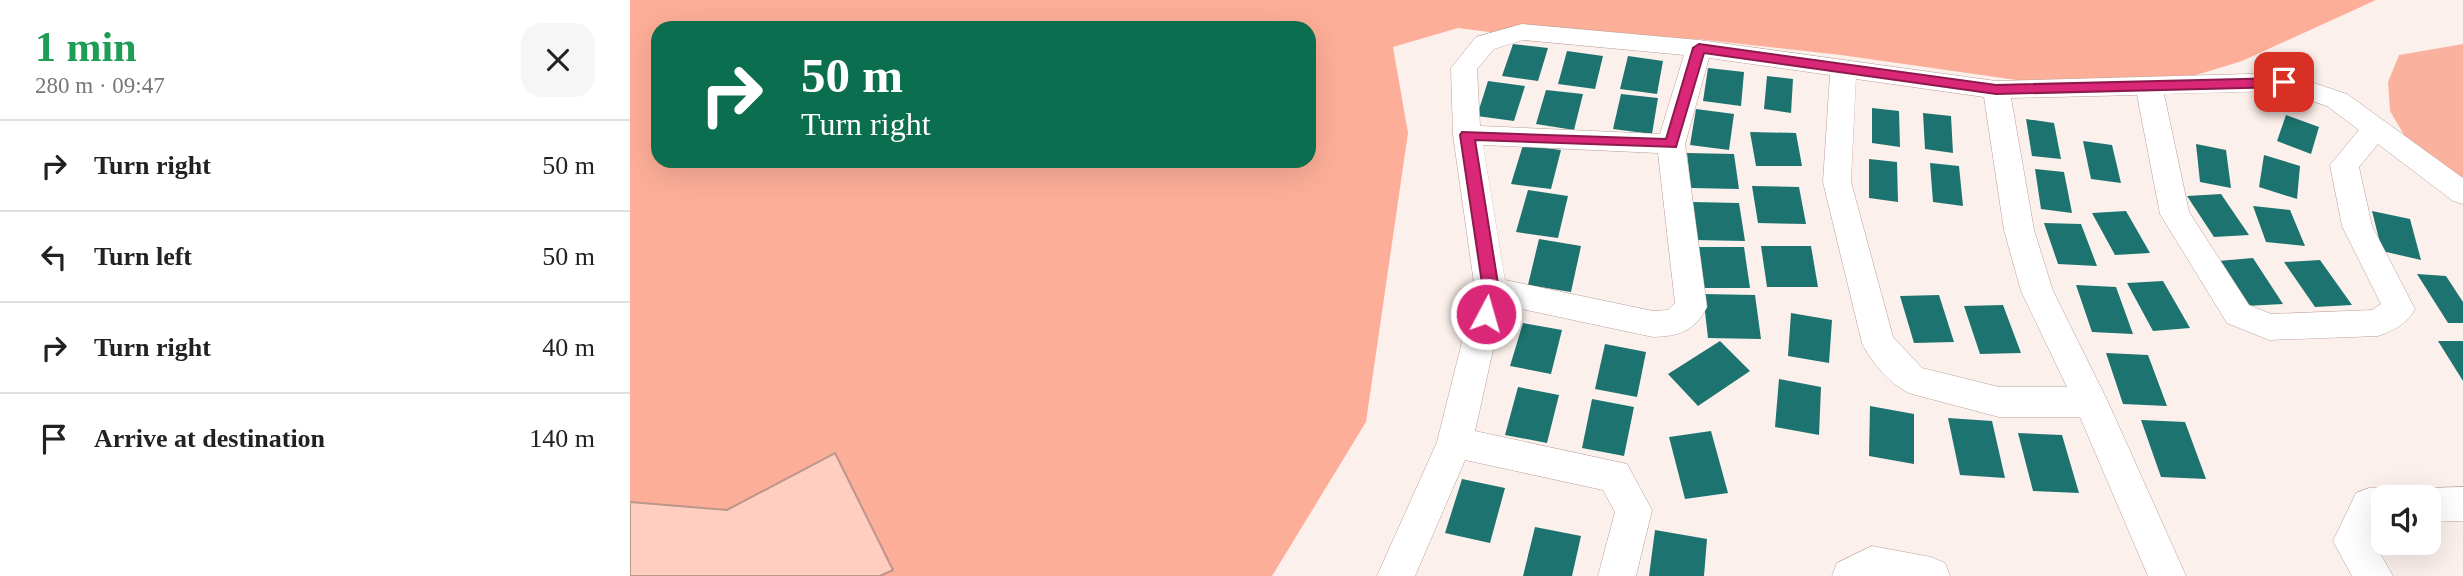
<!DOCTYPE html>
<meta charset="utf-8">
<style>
:root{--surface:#fff;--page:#f6f6f6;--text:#222;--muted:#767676;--line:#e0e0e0}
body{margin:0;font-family:Georgia,serif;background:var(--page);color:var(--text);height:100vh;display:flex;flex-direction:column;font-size:26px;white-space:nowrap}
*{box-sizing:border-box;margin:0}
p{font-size:23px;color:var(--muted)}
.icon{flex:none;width:38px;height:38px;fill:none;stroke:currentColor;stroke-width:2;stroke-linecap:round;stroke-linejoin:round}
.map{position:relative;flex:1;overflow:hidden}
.details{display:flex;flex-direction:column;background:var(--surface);width:630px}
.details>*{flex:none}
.top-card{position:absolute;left:21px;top:21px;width:665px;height:147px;border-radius:21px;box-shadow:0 7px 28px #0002;background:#0b6e4f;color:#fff;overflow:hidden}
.fabs{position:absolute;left:1741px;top:485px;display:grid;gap:14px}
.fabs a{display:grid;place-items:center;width:70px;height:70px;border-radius:14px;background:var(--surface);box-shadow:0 7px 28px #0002;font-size:35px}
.pin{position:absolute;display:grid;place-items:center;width:60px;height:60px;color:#fff;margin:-30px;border-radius:14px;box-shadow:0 4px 10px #0006}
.me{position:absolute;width:77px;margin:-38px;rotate:6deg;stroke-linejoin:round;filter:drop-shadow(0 0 5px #0008)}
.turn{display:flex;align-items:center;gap:24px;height:147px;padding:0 35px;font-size:32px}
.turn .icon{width:91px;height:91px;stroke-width:2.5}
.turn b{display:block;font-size:49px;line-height:60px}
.round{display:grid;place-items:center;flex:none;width:74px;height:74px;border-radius:21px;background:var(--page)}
.summary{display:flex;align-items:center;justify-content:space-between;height:119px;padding:0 35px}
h1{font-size:42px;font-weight:700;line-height:52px;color:#1e9e55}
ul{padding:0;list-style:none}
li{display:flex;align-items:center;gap:21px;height:91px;padding:0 35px;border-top:2px solid var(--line)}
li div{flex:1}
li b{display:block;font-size:26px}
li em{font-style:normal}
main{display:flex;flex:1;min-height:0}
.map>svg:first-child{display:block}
</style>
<main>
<section class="details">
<div class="summary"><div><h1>1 min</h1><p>280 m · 09:47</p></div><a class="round"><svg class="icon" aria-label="close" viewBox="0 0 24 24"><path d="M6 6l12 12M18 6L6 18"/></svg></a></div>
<ul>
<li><svg class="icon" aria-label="right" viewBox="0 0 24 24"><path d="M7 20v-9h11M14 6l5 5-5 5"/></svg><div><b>Turn right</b></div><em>50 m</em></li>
<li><svg class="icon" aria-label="left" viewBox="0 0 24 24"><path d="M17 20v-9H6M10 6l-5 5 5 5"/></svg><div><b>Turn left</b></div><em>50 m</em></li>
<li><svg class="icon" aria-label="right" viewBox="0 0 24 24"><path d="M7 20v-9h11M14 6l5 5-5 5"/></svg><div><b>Turn right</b></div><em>40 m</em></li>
<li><svg class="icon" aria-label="arrive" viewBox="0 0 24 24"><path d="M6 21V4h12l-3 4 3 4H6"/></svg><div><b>Arrive at destination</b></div><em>140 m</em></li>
</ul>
</section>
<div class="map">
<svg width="1833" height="576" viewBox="0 0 1833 576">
<rect width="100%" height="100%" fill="#fcf0ec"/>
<!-- green -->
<polygon fill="#fab29e" points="1833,44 1833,183 1781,147 1760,111 1758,82 1769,55"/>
<!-- forest -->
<path fill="#fdae98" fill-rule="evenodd" d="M0,0h1753h-7l-134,61 -62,19 -122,6 -217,-31 -144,-16 -169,-2 -70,-9 -65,19 15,86 -42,289 -94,154h-392l12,-6 -58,-117 -107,57 -97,-8zM28,28h651v133h-651z"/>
<!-- water -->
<polygon fill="#ffcec0" stroke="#bb968b" stroke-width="2" points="205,453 263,570 250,576 0,576 0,502 97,510"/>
<!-- building -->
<g fill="#1d736f">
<polygon points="883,44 918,48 908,81 872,76"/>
<polygon points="937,51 973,56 965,89 928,84"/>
<polygon points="998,56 1033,61 1027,94 990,89"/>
<polygon points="1078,68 1114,72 1111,106 1073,101"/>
<polygon points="1137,76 1163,79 1161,113 1134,109"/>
<polygon points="858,81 895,86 884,121 847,116"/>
<polygon points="916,90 953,94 944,130 906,124"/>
<polygon points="991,94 1028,98 1022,134 983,129"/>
<polygon points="1242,108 1269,111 1270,147 1242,143"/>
<polygon points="1066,109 1104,114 1099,150 1060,145"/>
<polygon points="1293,113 1321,116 1323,153 1295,149"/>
<polygon points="1656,115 1689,127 1681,154 1647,141"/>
<polygon points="1396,119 1424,123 1431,159 1402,156"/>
<polygon points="1120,132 1166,133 1172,166 1126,166"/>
<polygon points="1453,141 1482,145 1491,183 1461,179"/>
<polygon points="1566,144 1596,150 1601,188 1570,182"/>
<polygon points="893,145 931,150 921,189 881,184"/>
<polygon points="1057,153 1104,154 1109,189 1061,188"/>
<polygon points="1634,155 1670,166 1667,199 1629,187"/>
<polygon points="1239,159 1267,162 1268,202 1239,198"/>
<polygon points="1300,163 1329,166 1333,206 1303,202"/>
<polygon points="1405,169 1434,172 1442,213 1411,209"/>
<polygon points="1122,186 1169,187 1176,224 1128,223"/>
<polygon points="898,190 938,196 928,238 886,232"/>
<polygon points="1591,194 1619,235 1584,237 1557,196"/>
<polygon points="1062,202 1109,203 1115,241 1065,240"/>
<polygon points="1623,206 1660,210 1675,246 1636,242"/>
<polygon points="1496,211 1520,253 1485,255 1462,213"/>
<polygon points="1742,211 1780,219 1791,260 1752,251"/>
<polygon points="1414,223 1451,224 1467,266 1428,264"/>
<polygon points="909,239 951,246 941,292 898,285"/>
<polygon points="1131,246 1181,246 1188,287 1137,287"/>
<polygon points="1064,247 1114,247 1120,288 1068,288"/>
<polygon points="1623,258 1653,304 1616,306 1588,261"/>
<polygon points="1690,260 1722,305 1685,307 1654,262"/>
<polygon points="1787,274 1816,276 1833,302 1833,323 1818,323"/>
<polygon points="1533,281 1560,328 1523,331 1497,283"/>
<polygon points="1446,285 1486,287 1503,334 1462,332"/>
<polygon points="1073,294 1125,295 1131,339 1078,338"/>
<polygon points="1309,295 1324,342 1284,343 1270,296"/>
<polygon points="1373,305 1391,353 1350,354 1334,306"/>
<polygon points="1161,313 1202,320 1199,363 1158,356"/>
<polygon points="893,323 932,330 921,374 880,366"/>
<polygon points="1090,341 1120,371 1068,406 1038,374"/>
<polygon points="1808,341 1833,341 1833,381"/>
<polygon points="975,344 1016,352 1007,397 965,389"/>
<polygon points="1476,353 1518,355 1537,406 1493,404"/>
<polygon points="1149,379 1191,387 1189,435 1145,427"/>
<polygon points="888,387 929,395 917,443 875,435"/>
<polygon points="962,399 1004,407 994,456 952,448"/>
<polygon points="1240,406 1284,414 1284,464 1239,456"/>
<polygon points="1318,418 1362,421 1375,478 1330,475"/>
<polygon points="1511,420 1555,422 1576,479 1531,477"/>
<polygon points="1081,431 1098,493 1055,499 1039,437"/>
<polygon points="1388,433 1432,435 1449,493 1403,491"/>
<polygon points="832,479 875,488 860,543 815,533"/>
<polygon points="905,527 951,536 942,576 893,576"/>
<polygon points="1025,530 1077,539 1074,576 1019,576"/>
</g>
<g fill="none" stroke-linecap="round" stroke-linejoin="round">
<defs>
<g id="minor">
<path d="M892,24l177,16 297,41 288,-8 63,21 116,84v26l-10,-3 -75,-57 -19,23 13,59 43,83c-7,14 -22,22 -37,27l-109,4 -42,-17 -67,-109 -23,-119 -126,3 23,132 19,61 55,111 78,174h-38l-68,-159h-81l-87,-23c-20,-7 -41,-32 -50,-51l-39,-161 7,-107 -121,-17 -24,86 22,163c-13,25 -28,29 -54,30l-150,-32 -28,126 152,33 25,46 -16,66h-38l17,-64 -12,-22 -138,-30 -50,116h-38l60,-134 38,-152 -22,-155 -2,-67 25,-31zM893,40l161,15 -24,79 -180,-8 -3,-57 17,-20zM1226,79l128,18 20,133 17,61 46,96h-68l-77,-19 -29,-31 -42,-155zM1652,91l45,15 32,24 -29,35 12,61 39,78 -9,6 -101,4 -22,-9 -60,-93 -25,-118zM853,145l175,8 17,150 -7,7 -15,1 -148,-31z"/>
<polygon points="1833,487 1833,521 1799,522 1799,497 1784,497 1786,493 1799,488"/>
<polygon points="1739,488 1754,488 1767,493 1769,497 1754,497 1754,522 1750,522 1742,539 1763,576 1722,576 1703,541 1726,493"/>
<polygon points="1242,546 1301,557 1315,563 1320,576 1202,576 1207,563"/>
</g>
</defs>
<!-- minor casing -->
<use href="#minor" stroke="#bb9e96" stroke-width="1"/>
<!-- minor -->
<use href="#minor" fill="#fff" fill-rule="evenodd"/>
</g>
<!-- route -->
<polygon fill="#db2777" stroke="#8e194d" stroke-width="2" points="1069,44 1366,85 1654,78 1661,82 1654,87 1366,94 1074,53 1046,147 845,140 869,290 861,319 850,319 848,314 853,290 830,135 832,132 1036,139 1063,48"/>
</svg>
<div class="fabs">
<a><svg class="icon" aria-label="sound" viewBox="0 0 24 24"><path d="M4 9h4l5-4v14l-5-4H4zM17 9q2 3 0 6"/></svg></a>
</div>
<div class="pin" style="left:1654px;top:82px;background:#d93025"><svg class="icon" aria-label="arrive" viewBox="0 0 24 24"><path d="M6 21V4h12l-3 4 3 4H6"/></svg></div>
<svg class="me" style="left:856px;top:314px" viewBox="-20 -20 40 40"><circle r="17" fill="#db2777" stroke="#fff" stroke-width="3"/><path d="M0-11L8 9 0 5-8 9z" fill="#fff"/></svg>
<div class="top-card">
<div class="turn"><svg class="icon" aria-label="right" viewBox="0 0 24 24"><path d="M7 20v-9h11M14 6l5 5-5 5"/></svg><div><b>50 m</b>Turn right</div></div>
</div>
</div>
</main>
